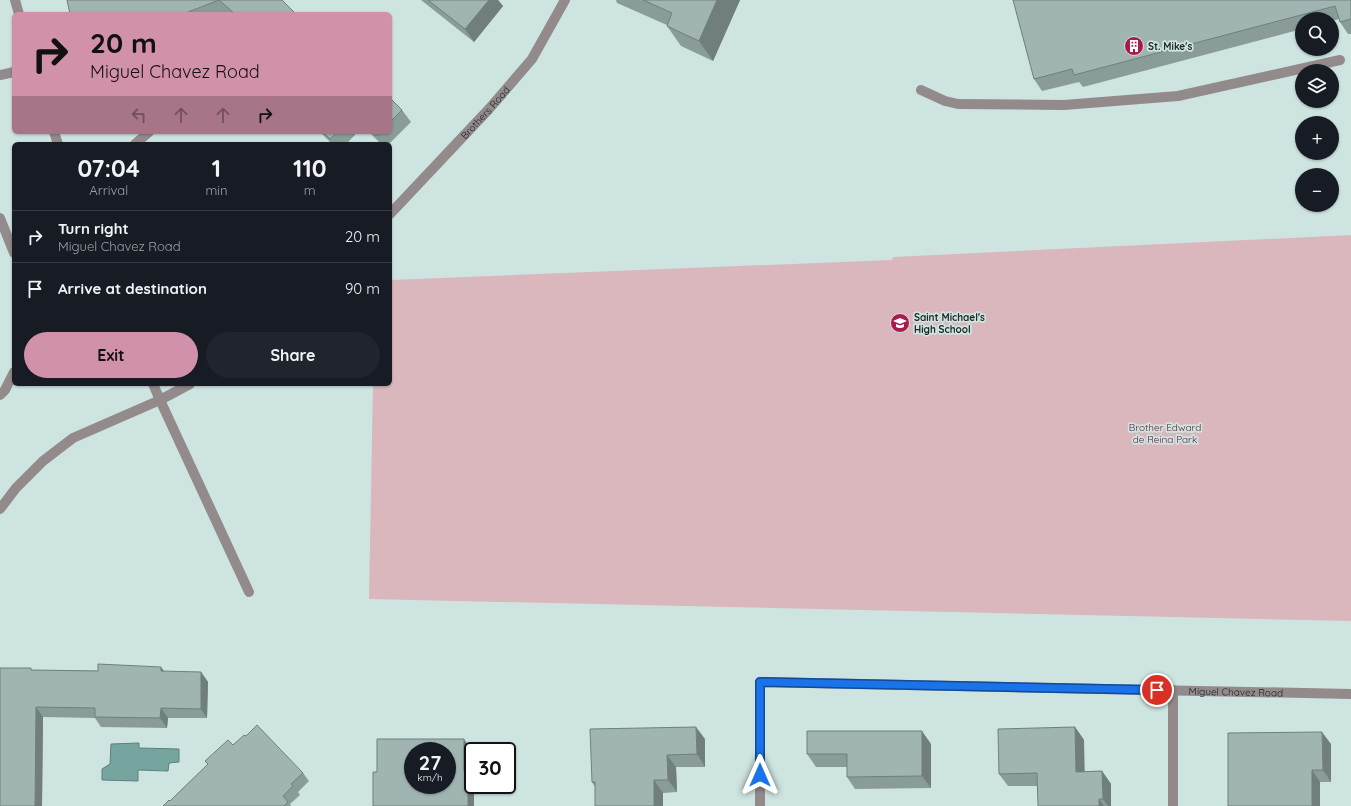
<!DOCTYPE html>
<meta charset="utf-8">
<style>
:root{--surface:#171b24;--page:#20242c;--text:#f1f3f6;--muted:#9ea1a6;--line:#363941;--accent:#d291aa}
body{margin:0;font-family:Quicksand,sans-serif;background:var(--page);color:var(--text);height:100vh;display:flex;flex-direction:column;font-size:15px;white-space:nowrap}
*{box-sizing:border-box;margin:0}
p{font-size:13px;color:var(--muted)}
.icon{flex:none;width:22px;height:22px;fill:none;stroke:currentColor;stroke-width:2;stroke-linecap:round;stroke-linejoin:round}
.map{position:relative;flex:1;overflow:hidden}
.panel{position:absolute;left:12px;top:142px;width:380px;height:244px;display:flex;flex-direction:column;background:var(--surface);border-radius:6px;box-shadow:0 1px 3px #0004}
.panel>*{flex:none}
.banner{position:absolute;left:12px;top:12px;width:380px;height:122px;border-radius:6px;box-shadow:0 1px 3px #0004;background:#d291aa;color:#111;overflow:hidden}
.tools{position:absolute;left:1295px;top:12px;display:grid;gap:8px}
.tools a{display:grid;place-items:center;width:44px;height:44px;border-radius:50%;background:var(--surface);box-shadow:0 1px 3px #0004;font-size:20px}
.speed{position:absolute;left:404px;top:742px;display:flex;gap:8px;font-size:20px;font-weight:700;text-align:center}
.speed>*{display:grid;place-content:center;width:52px;height:52px;border-radius:50%;background:var(--surface);box-shadow:0 1px 3px #0004;line-height:1}
.speed small{font-size:10px;font-weight:400}
.speed .limit{border:2px solid #111;border-radius:6px;background:#fff;color:#111}
.pin{position:absolute;display:grid;place-items:center;width:34px;height:34px;color:#fff;margin:-17px;border:2px solid #fff;border-radius:50%;box-shadow:0 1px 4px #0007}
.me{position:absolute;width:44px;margin:-22px;rotate:0deg;stroke-linejoin:round;filter:drop-shadow(0 0 3px #0008)}
.turn{display:flex;align-items:center;gap:14px;height:84px;padding:0 12px;font-size:18px}
.turn .icon{width:52px;height:52px;stroke-width:2.5}
.turn b{display:block;font-size:28px;line-height:34px}
.lanes{display:flex;align-items:center;height:38px;padding:0 12px;background:#0003;justify-content:center;gap:20px;direction:ltr}
.lanes .off{opacity:.35}
.eta{display:flex;justify-content:space-evenly;align-items:center;height:68px;text-align:center}
.eta b{font-size:24px;font-weight:700;line-height:28px}
.primary-button{display:flex;gap:8px;margin-top:auto;padding:8px 12px}
.primary-button a{flex:1;height:46px;border-radius:24px;background:var(--accent);color:#111;font-size:16px;font-weight:700;line-height:46px;text-align:center}
.primary-button a+a{background:var(--page);color:var(--text)}
ul{padding:0;list-style:none}
li{display:flex;align-items:center;gap:12px;height:52px;padding:0 12px;border-top:1px solid var(--line)}
li div{flex:1}
li b{display:block;font-size:15px}
li em{font-style:normal}
.map>svg:first-child{display:block}
</style>
<div class="map">
<svg width="1351" height="806" viewBox="0 0 1351 806">
<rect width="100%" height="100%" fill="#cee4e1"/>
<!-- green -->
<polygon fill="#dab7bd" points="1351,235 1351,621 369,599 373,384 390,384 390,280 892,260 893,257"/>
<!-- water -->
<polygon fill="#76a59f" stroke="#5c807b" points="139,743 139,748 179,749 179,762 169,763 168,771 138,770 138,781 102,780 102,769 110,764 111,744"/>
<g fill="none" stroke-linecap="round" stroke-linejoin="round">
<!-- service -->
<g stroke="#938a8c" stroke-width="10">
<polyline points="0,75 14,72"/>
<polyline points="921,90 945,101 958,104 1064,105 1178,96 1340,60"/>
<polyline points="135,144 149,132"/>
<polyline points="0,218 14,253"/>
<polyline points="0,395 5,390 14,372"/>
<polyline points="0,509 16,488 43,461 73,438 160,400 249,592"/>
</g>
<!-- minor -->
<g stroke="#938a8c" stroke-width="10">
<polyline points="15,0 19,14"/>
<polyline points="54,132 58,144"/>
<path id="s1" d="M390,214l99,-105 43,-50 33,-59"/>
<polyline points="153,384 160,400 190,384"/>
<polyline points="1173,690 1173,806"/>
<path id="s2" d="M760,806v-124l591,12"/>
</g>
</g>
<!-- wall -->
<g fill="#8a9c99">
<polygon points="67,0 282,0 296,14 229,14 227,13 224,14 70,14"/>
<polygon points="421,0 498,0 503,6 474,42"/>
<polygon points="616,0 740,0 713,61 681,46 667,26 667,25 617,3"/>
<polygon points="1013,0 1351,0 1351,34 1348,34 1340,22 1339,19 1332,21 1332,19 1302,19 1302,29 1083,87 1079,82 1042,91 1034,79"/>
<polygon points="390,98 402,110 411,122 389,144 381,144 369,132 390,132"/>
<polygon points="320,132 358,132 346,144 332,144"/>
<polygon points="32,670 201,672 208,682 207,718 168,718 167,728 101,727 95,718 43,717 42,806 0,806"/>
<polygon points="1075,727 1084,740 1084,772 1102,771 1111,784 1111,806 1038,806 1038,786 1008,786 999,774"/>
<polygon points="246,736 303,773 309,781 298,792 300,795 290,804 291,806 163,806 170,801 208,764 205,761 233,745"/>
<polygon points="705,739 705,767 676,767 677,792 663,793 663,806 595,787 592,782"/>
<polygon points="931,744 931,788 855,789 847,777 847,767 816,767 807,754"/>
<polygon points="1331,744 1331,782 1320,782 1320,806 1228,806"/>
</g>
<!-- shaded-wall -->
<g fill="#707f7d">
<polygon points="489,0 498,0 503,6 474,42 465,29"/>
<polygon points="717,0 740,0 713,61 699,41"/>
<polygon points="161,667 168,676 161,671"/>
<polygon points="201,672 208,682 207,718 201,709"/>
<polygon points="36,707 43,717 42,806 35,806"/>
<polygon points="161,708 168,718 167,728 160,718"/>
<polygon points="696,727 705,739 705,767 697,754"/>
<polygon points="1075,727 1084,740 1085,785 1076,772"/>
<polygon points="922,731 931,744 931,788 922,776"/>
<polygon points="1322,732 1331,744 1331,782 1323,770"/>
<polygon points="464,739 470,748 470,773 473,778 473,785 474,785 474,806 468,806 464,771"/>
<polygon points="667,755 676,767 677,792 668,780"/>
<polygon points="1312,770 1320,782 1320,806 1312,806"/>
<polygon points="1102,771 1111,784 1111,806 1108,806 1103,799"/>
<polygon points="654,780 663,793 663,806 654,806"/>
<polygon points="1099,799 1104,806 1099,806"/>
</g>
<!-- building -->
<g fill="#a0b5b2" stroke="#707f7d" fill-rule="evenodd">
<polygon points="67,0 282,0 296,14 235,14 219,0 183,14 70,14"/>
<polygon points="428,0 489,0 465,29"/>
<polygon points="643,0 717,0 699,41 667,26 672,13"/>
<polygon points="1013,0 1351,0 1351,19 1340,22 1335,6 1074,75 1072,69 1034,79"/>
<polygon points="390,98 402,110 390,122"/>
<polygon points="323,132 337,132 330,139"/>
<polygon points="372,132 380,132 376,136"/>
<polygon points="98,664 161,667 161,671 201,672 201,709 161,708 160,718 95,717 95,708 36,707 35,806 0,806 0,668 31,668 31,670 98,671"/>
<polygon points="257,725 303,773 291,784 293,786 283,796 288,802 284,806 163,806 169,800 170,801 208,764 205,761 228,740 233,745 244,735 246,736"/>
<polygon points="696,727 697,754 667,755 668,780 654,780 654,806 595,806 595,782 592,782 590,729"/>
<polygon points="1075,727 1076,772 1102,771 1103,799 1099,799 1099,806 1038,806 1037,773 999,774 998,729"/>
<polygon points="807,731 922,731 922,776 847,777 847,754 807,754"/>
<polygon points="1322,732 1323,770 1312,770 1312,806 1228,806 1228,733"/>
<path d="M377,739h87v32h4v35h-95v-34h4zM413,751h34v34h-34z"/>
</g>
<g fill="none" stroke-linecap="round" stroke-linejoin="round">
<defs>
<polyline id="route" points="760,775 760,682 1157,690"/>
</defs>
<!-- route casing -->
<use href="#route" stroke="#114b97" stroke-width="10"/>
<!-- route -->
<use href="#route" stroke="#1a73e8" stroke-width="7"/>
</g>
<!-- icons -->
<defs>
<symbol id="building-disc" viewBox="-11 -11 22 22"><circle r="9.5" fill="#ab194d" stroke="#cee4e1"/><path d="M-4-6H4V6H1V3H-1V6H-4ZM-2.5-4.3h1.7v1.8h-1.7ZM.8-4.3h1.7v1.8H.8ZM-2.5-1h1.7V.8h-1.7ZM.8-1h1.7V.8H.8Z" fill="#fff"/></symbol>
<symbol id="school-disc" viewBox="-11 -11 22 22"><circle r="9.5" fill="#ab194d" stroke="#cee4e1"/><path d="M0-5L7-2L0 1L-7-2ZM-4 1L0 2.5L4 1V4Q0 6-4 4Z" fill="#fff"/></symbol>
</defs>
<g fill-rule="evenodd">
<use href="#building-disc" x="1123" y="35" width="22" height="22"/>
<use href="#school-disc" x="889" y="312" width="22" height="22"/>
</g>
<g text-anchor="middle" dominant-baseline="central" stroke-width="3.5" stroke-linejoin="round" paint-order="stroke">
<!-- poi labels -->
<g font-size="10" font-weight="bold" fill="#212928" stroke="#cee4e1" text-anchor="start">
<text x="1148" y="46">St. Mike's</text>
<text x="914" y="317">Saint Michael's<tspan x="914" dy="12">High School</tspan></text>
</g>
<!-- street labels -->
<g font-size="10" fill="#212928" stroke="#cee4e1">
<text stroke="none"><textPath href="#s1" startOffset="139">Brothers Road</textPath></text>
<text stroke="none"><textPath href="#s2" startOffset="600">Miguel Chavez Road</textPath></text>
</g>
<!-- park labels -->
<g font-size="10" fill="#5a2432" stroke="#cee4e1">
<text x="1165" y="427">Brother Edward<tspan x="1165" dy="12">de Reina Park</tspan></text>
</g>
</g>
</svg>
<div class="tools">
<a><svg class="icon" aria-label="search" viewBox="0 0 24 24"><circle cx="10" cy="10" r="6"/><path d="M15 15l6 6"/></svg></a>
<a><svg class="icon" aria-label="layers" viewBox="0 0 24 24"><path d="M12 4l9 5-9 5-9-5zM3 14l9 5 9-5"/></svg></a>
<a>+</a>
<a>−</a>
</div>
<div class="speed"><div>27<small>km/h</small></div><div class="limit">30</div></div>
<div class="pin" style="left:1157px;top:690px;background:#d93025"><svg class="icon" aria-label="arrive" viewBox="0 0 24 24"><path d="M6 21V4h12l-3 4 3 4H6"/></svg></div>
<svg class="me" style="left:760px;top:775px" viewBox="-20 -20 40 40"><path d="M0-17L14 15 0 8-14 15z" fill="#1a73e8" stroke="#fff" stroke-width="4"/></svg>
<div class="banner">
<div class="turn"><svg class="icon" aria-label="right" viewBox="0 0 24 24"><path d="M7 20v-9h11M14 6l5 5-5 5"/></svg><div><b>20 m</b>Miguel Chavez Road</div></div>
<div class="lanes"><svg class="icon off" aria-label="left" viewBox="0 0 24 24"><path d="M17 20v-9H6M10 6l-5 5 5 5"/></svg><svg class="icon off" aria-label="ahead" viewBox="0 0 24 24"><path d="M12 20V5M6 11l6-6 6 6"/></svg><svg class="icon off" aria-label="ahead" viewBox="0 0 24 24"><path d="M12 20V5M6 11l6-6 6 6"/></svg><svg class="icon" aria-label="right" viewBox="0 0 24 24"><path d="M7 20v-9h11M14 6l5 5-5 5"/></svg></div>
</div>
<section class="panel">
<div class="eta">
<div><b>07:04</b><p>Arrival</p></div>
<div><b>1</b><p>min</p></div>
<div><b>110</b><p>m</p></div>
</div>
<ul>
<li><svg class="icon" aria-label="right" viewBox="0 0 24 24"><path d="M7 20v-9h11M14 6l5 5-5 5"/></svg><div><b>Turn right</b><p>Miguel Chavez Road</p></div><em>20 m</em></li>
<li><svg class="icon" aria-label="arrive" viewBox="0 0 24 24"><path d="M6 21V4h12l-3 4 3 4H6"/></svg><div><b>Arrive at destination</b></div><em>90 m</em></li>
</ul>
<div class="primary-button"><a>Exit</a><a>Share</a></div>
</section>
</div>
